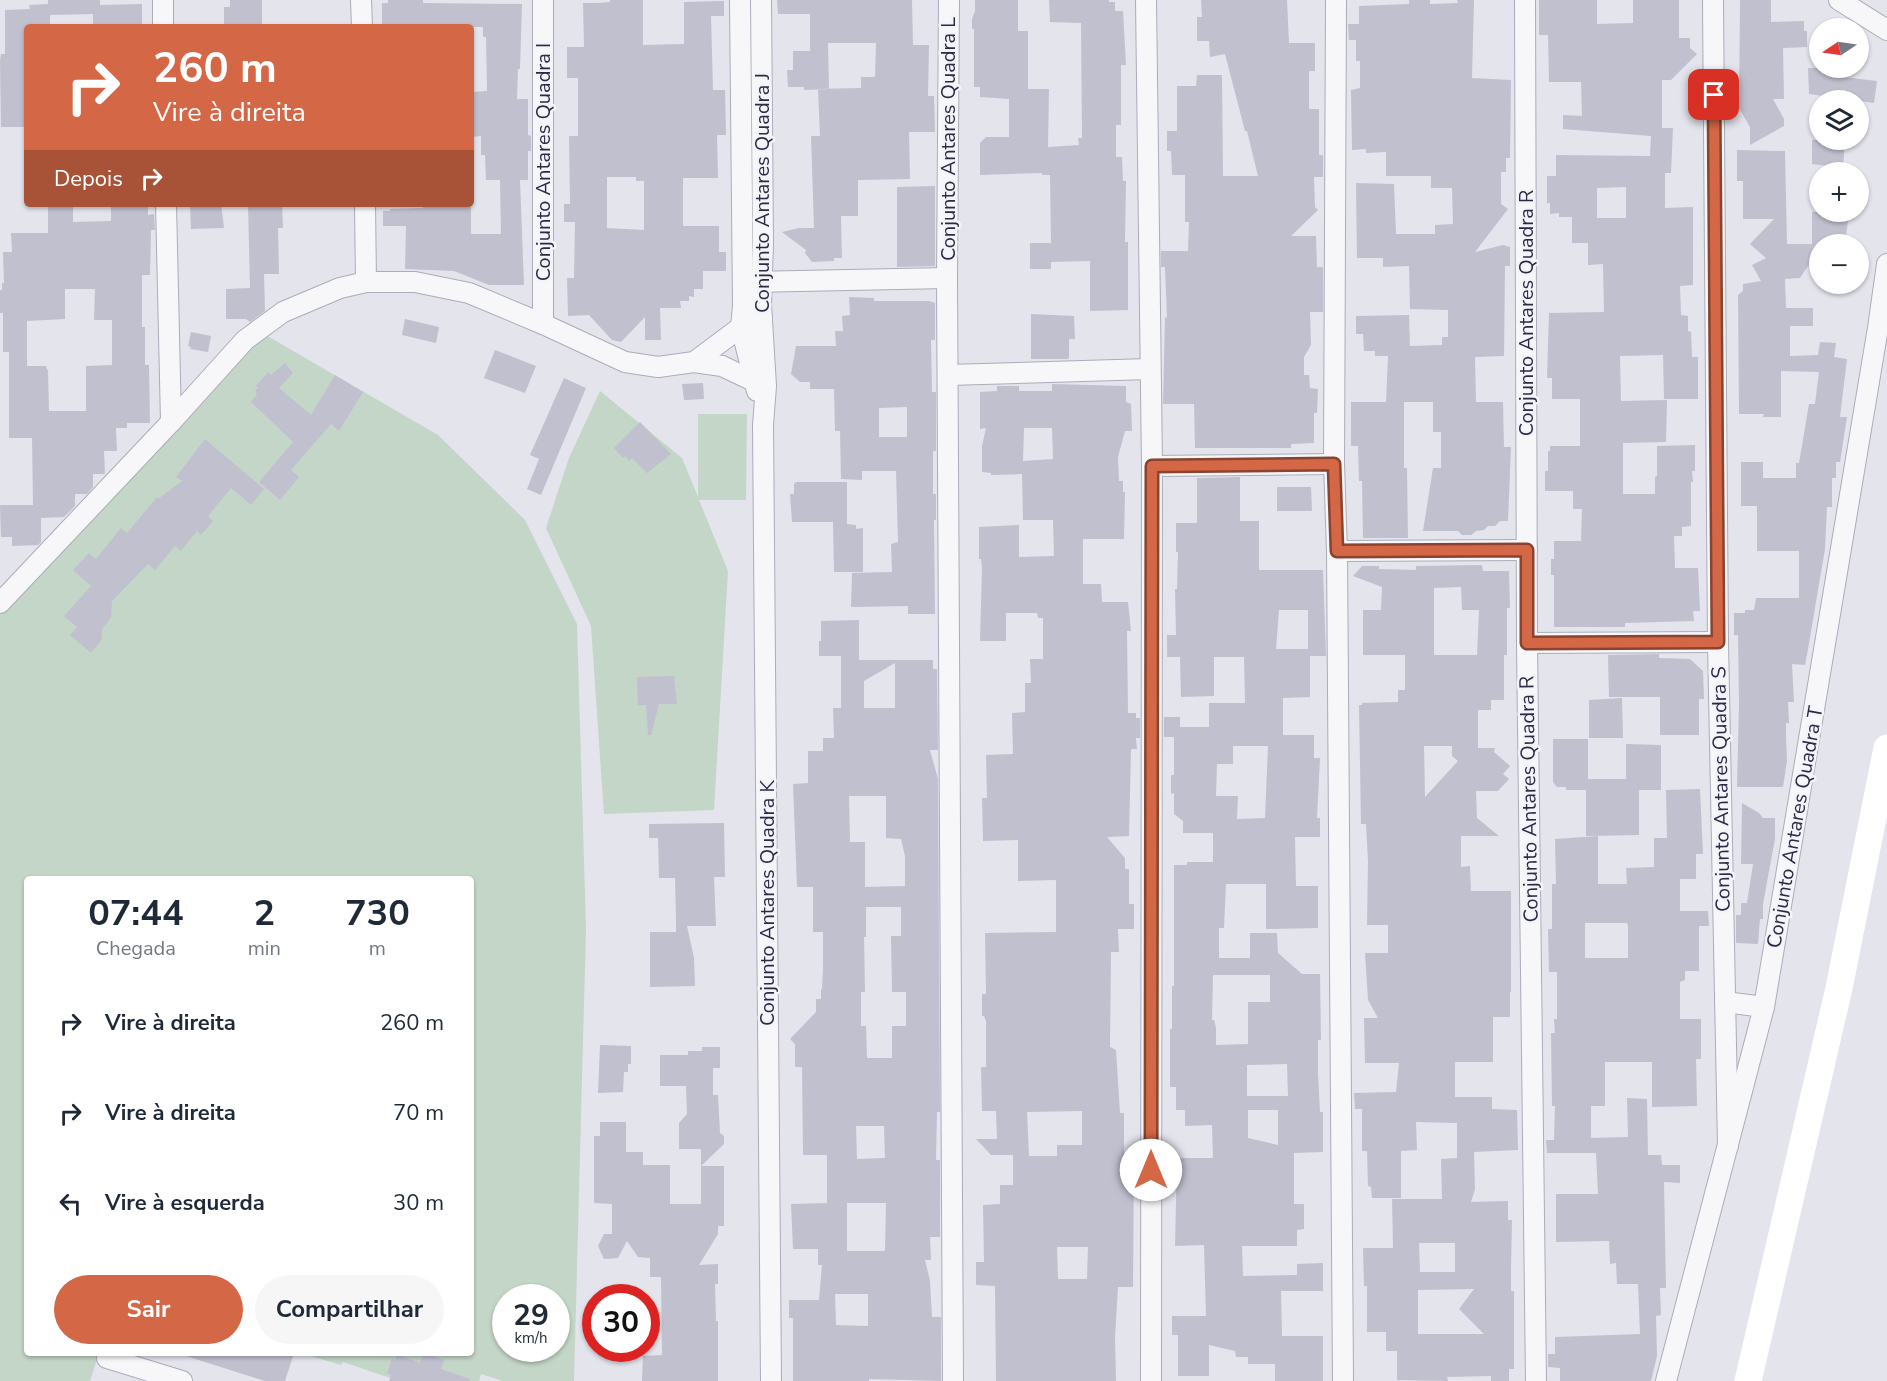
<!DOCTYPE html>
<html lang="pt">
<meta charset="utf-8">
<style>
:root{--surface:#fff;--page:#f6f6f7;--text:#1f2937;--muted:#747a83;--accent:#d36746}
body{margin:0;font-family:"Nunito Sans",sans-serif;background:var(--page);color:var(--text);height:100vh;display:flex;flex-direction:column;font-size:22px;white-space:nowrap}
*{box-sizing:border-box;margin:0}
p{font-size:20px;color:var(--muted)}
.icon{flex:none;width:33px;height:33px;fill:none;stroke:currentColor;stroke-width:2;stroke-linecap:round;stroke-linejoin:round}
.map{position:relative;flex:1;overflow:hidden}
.sheet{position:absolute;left:24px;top:876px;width:450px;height:480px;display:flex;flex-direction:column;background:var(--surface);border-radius:6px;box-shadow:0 2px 4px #0004}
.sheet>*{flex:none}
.hud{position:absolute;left:24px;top:24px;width:450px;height:183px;border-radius:6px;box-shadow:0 2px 4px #0004;background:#d36746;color:#fff;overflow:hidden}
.needle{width:39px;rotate:257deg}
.buttons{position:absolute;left:1809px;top:18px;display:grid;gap:12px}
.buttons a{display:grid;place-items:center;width:60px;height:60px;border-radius:50%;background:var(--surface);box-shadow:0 2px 4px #0004;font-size:30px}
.speed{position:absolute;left:492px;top:1284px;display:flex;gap:12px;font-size:30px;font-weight:700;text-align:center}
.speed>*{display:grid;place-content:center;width:78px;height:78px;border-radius:50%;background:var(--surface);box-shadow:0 2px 4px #0004;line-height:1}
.speed small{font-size:15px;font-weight:400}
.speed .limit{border:9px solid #d22;background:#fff;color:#111}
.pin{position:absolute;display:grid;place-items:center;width:51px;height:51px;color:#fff;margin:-26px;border-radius:12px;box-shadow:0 3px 9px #0006}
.me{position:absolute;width:66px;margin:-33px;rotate:0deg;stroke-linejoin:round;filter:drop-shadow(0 0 4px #0008)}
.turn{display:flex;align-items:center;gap:21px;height:126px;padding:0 30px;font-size:27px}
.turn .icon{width:78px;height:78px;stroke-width:2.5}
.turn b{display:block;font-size:42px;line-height:51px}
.then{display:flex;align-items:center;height:57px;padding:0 30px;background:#0003;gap:12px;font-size:22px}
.eta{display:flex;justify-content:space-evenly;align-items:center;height:102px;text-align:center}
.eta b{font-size:36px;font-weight:700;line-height:42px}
.cta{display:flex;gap:12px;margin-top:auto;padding:12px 30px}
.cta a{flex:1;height:69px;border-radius:36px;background:var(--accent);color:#fff;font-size:24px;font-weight:700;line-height:69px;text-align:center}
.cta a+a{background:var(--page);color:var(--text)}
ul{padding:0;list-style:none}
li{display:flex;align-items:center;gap:18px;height:90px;padding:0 30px}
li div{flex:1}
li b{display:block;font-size:22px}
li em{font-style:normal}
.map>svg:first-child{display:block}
</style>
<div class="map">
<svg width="1887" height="1381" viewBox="0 0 1887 1381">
<rect width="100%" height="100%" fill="#e3e4ec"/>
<!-- green -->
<g fill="#c4d6c7" fill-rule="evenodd">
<path d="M250,326l188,109 87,85 52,104 9,305 -12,452h-71l-22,-7 -2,7h-80l-56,-19 -2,3 -34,-10 1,-2h163v-474h-444v474h72l-9,28h-90v-773zM506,1298h50v50h-50z"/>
<polygon points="600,391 682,458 698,497 698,414 747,414 746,500 699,500 728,571 714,810 604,814 591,626 546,528 569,458"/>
</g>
<!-- building -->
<g fill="#c0c0cf" fill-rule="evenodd">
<polygon points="48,0 100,0 100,5 142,4 142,27 93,27 93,14 50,15 50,27 27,27 27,127 1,127 0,61 1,54 5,54 5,10 30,9 29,5 48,4"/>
<polygon points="230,0 262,0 262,27 224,27 224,7 230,7"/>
<polygon points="388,0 423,0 423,3 522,4 520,69 518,69 517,99 528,99 528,135 531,136 531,151 528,151 528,180 520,180 524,285 489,285 454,271 405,269 406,226 383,226 383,211 390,211 390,209 423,208 423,204 471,204 471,234 501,234 500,180 486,180 485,155 481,155 481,136 471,137 471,92 487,91 486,37 483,37 483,27 382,27 382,3 388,3"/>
<path d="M610,0h33v45l41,-1v-42l40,-1v15h-13l2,74h12l1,45h-9l1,43h-35v48h36v26h7v19h-23v18h-9v8l-5,-1v5h-9l1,7h-21l1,32h-16v-23l-24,25 -9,-2 -23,-25 -21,1 -1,-38h7l1,-56h-11v-18h6l-1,-68h9v-58h-11v-31h17l-1,-44h14l13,-1zM607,177h29v4h8v49l-37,-2z"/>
<polygon points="777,0 912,0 913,45 929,45 928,96 934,96 935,132 909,132 910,179 858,180 858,216 841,216 842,258 834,258 834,261 812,262 805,253 806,250 782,232 799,228 814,228 811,136 820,136 818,89 861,88 861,77 875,77 876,43 828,43 829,89 804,90 804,87 788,87 787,70 793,70 793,51 810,51 810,14 778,14"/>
<polygon points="975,0 1018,0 1018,31 1028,31 1028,89 1049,89 1048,147 1079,145 1078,138 1082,138 1081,23 1050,22 1049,0 1109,0 1109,2 1115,2 1115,11 1123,11 1126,65 1121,65 1121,125 1116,125 1116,157 1122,157 1123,181 1126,181 1125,242 1128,242 1128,310 1090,311 1090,261 1051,262 1051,269 1030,269 1030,243 1051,243 1050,175 1042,175 1042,173 980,175 980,143 986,137 1009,137 1009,99 980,97 980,87 974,87 974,29 972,29 972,19 975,11"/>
<polygon points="1201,0 1287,0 1289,43 1315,43 1315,71 1309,71 1309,109 1319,109 1319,155 1323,155 1323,177 1314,177 1315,207 1318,210 1291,236 1316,236 1317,267 1323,267 1323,312 1310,312 1311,345 1304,357 1304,375 1309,375 1310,388 1318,389 1317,413 1314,413 1314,443 1291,444 1291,448 1195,448 1194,404 1163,404 1165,317 1167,318 1165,267 1161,267 1161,251 1188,251 1189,222 1185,222 1185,175 1172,175 1171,151 1167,151 1167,131 1177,131 1177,86 1196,86 1197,75 1222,75 1223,176 1258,176 1247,131 1245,131 1225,54 1210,57 1209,41 1197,41 1197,17 1202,17"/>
<polygon points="1409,0 1430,0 1430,4 1458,3 1457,0 1474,0 1472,78 1511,80 1510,158 1506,158 1506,172 1501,172 1501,204 1508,209 1475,252 1503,245 1510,247 1510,266 1505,266 1504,356 1475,357 1476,402 1503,402 1504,447 1511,447 1508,521 1500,521 1495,526 1488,526 1484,530 1476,531 1471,535 1462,535 1458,531 1423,531 1433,468 1441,468 1441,432 1433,432 1433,402 1404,402 1404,468 1407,468 1408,538 1363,538 1362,481 1359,481 1358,446 1351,446 1351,402 1386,402 1388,356 1375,356 1375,351 1364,351 1363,334 1356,334 1356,316 1409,315 1410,346 1442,345 1442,337 1448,337 1448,310 1410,309 1409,266 1383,267 1383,258 1357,258 1356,183 1394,184 1396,234 1435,234 1435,225 1453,224 1452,188 1431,188 1431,176 1386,176 1386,152 1366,153 1366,149 1352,150 1351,90 1360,88 1360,61 1356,61 1356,40 1349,40 1348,24 1359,24 1359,6 1409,4"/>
<path d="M1539,0h58v24l36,-1v-23h46v38h11v10l7,6 -26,26h-9v48h11l-2,45h-6v35l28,-1v78l-13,1 1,29 7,1v15l3,1 1,25h6v42h-34l-1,-44 -43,1 1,45 46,-1 -1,42 -43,1v51h32v-17l2,-1v-30l38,-1v26h-3l1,11h-2v44l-9,1v9h-8l1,32h23l2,43h-7l1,10 -69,2v4h-71v-52h-3v-16h3v-18h27l1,-32h-9v-18h-28v-20h3v-20h2v-5h30v-47h-28v-21h-5l2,-65 55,-1 -1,-48 -15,1v-22h-16v-26h-13v-4l-9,1v-11h-3v-27h9v-21l94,1 1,-20 -88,-7v-14l19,1 -1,-34h-32l-1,-47h-9zM1626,187v31h-29v-30z"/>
<polygon points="1740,0 1771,0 1771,22 1804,21 1804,31 1807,31 1807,47 1783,48 1784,99 1773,99 1784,119 1784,126 1750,145 1750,127 1739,108"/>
<polygon points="1808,68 1844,68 1843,77 1877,81 1874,103 1809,94"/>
<polygon points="1812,140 1845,140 1843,168 1812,164"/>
<polygon points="1737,150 1785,151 1787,244 1812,244 1812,212 1849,212 1845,244 1820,244 1820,266 1808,266 1800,278 1785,279 1786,308 1813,308 1813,326 1790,326 1790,356 1818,355 1820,342 1836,343 1834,357 1847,359 1840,417 1847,417 1840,462 1836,462 1836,478 1832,478 1832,507 1827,507 1825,549 1808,649 1805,665 1792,664 1794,702 1788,702 1789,723 1786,723 1786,737 1787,761 1783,787 1737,787 1739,704 1738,635 1734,635 1734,613 1745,613 1745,610 1754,610 1756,598 1799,598 1799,551 1757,551 1757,506 1741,506 1741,462 1763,462 1763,478 1796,478 1796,463 1799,463 1809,404 1815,404 1819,372 1781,371 1781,417 1763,417 1764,414 1739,414 1738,295 1743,291 1743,284 1761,281 1752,265 1766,258 1750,244 1774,219 1743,219 1743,181 1737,181"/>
<polygon points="935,186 935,266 897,267 897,187"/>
<path d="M48,204h25v18l38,-1v-17h37v11l6,-1 1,16h-4l-1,45h-8v52h3v38h4l1,58h-23v5h-11l1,23h-13l1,23h-12v13l-6,7h-12v12l-11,11 -23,1v24l-3,3 -26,1v-9h-11l-1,-32h33l-1,-67h-23v-86h-6v-39h-3v-23h2v-7h2l-1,-31h9l-1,-19h37zM65,289h30l-1,31h18v45l-26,1v45h-37l-1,-41h-1l-1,-4h-19v-45l38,-2z"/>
<polygon points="190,204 221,204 224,228 191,229"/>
<polygon points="248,204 282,204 283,228 278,228 279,274 264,274 265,311 250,322 246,319 226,319 226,289 250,288"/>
<path d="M849,297l25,1v3h55l6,2v37h-4l1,52h4v59h-3v43h3v26h-2l1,94h-27v-8l-57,1 1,-34 40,-1 -1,-28 7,-2 -2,-71h-34v9l-21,-1 -1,-48h-5l-1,-42h-24v-7h-10l-9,-8 5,-28h40l-1,-15h8l-1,-15 8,-1zM907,407v30h-28v-29z"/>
<polygon points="1031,314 1074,316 1075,339 1069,339 1069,357 1068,359 1031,359"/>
<polygon points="405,319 439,327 436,343 402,335"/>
<polygon points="191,332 211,336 208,352 190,349 191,347 188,346"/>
<polygon points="495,350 536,366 525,393 484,378"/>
<polygon points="285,363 293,373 279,388 311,415 335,375 363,392 339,431 331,424 291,470 299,477 280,500 259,482 293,442 251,402 257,394 255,391 258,388 256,386 268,372 271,375"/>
<polygon points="564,378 586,388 541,495 527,489 539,459 530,455"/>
<polygon points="703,383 704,399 684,400 682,384"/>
<path d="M1052,384l74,2v16l5,2 1,27h-7l-7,26 1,24h4v11h2l-1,47h-41v45h18l1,18h26l3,29h-4l1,82h8v5h4v20h-4l1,11h-6l-2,87 -22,1 18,21v11h4v35h5v25h-16l1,23h-8l-1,95 6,3 4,63h4v43h10l-1,131h-15l-3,50 1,44h-120l-1,-95 -19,-1v-23h8l-1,-57 17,-1v-19h13v-30h-22l-15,-16h21l-1,-28h-14l-1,-44h5v-46l-2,-5h-2v-22h4l-1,-61 71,-1v-52l-38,1v-41l-35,1 -1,-43h5l-1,-43 27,-1 -1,-41 13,-1v-29h6l-1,-24h13v-41h-5l-1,-5h-31v28h-26l2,-73 -1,-9h-2v-32l40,-2v32l35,-1 -1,-36h-30l-1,-46 -31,1v-2l-9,-1v-26l4,-18 -6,1v-37l17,-1v-5h22v5h33zM1024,428h28l1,31 -30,2zM1082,1111v34h-25v11h-28l-2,-44zM1057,1247h31l-1,32h-29z"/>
<polygon points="640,422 671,454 647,473 632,458 629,461 625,456 623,458 614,448"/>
<polygon points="205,439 264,489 251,505 231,488 208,516 213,521 201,535 197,531 181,551 175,546 155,570 148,564 112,601 111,618 102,629 102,639 91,653 70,635 77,627 64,616 91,586 73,570 89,553 96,559 121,528 127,533 157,497 158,499 182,481 176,477"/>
<path d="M1240,477v44h19v49h64l3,86h-16v41l-27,1v37h31v23h6l-3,60h3v19h-25l1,49h22v42l-52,1v-45h-40l-2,44h-5v30h31v-25h27l1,20 24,21h18l1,66h-3v33l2,39h3v40l-29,1v51h10v25l-7,1v16h-55l1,30 54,-1v-11l26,-1v28h-42l1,45h41v45h-48v-17h-27v-7h-12l-1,-6 -26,-6v31h-31v-41h-6v-19h34l-2,-71 -29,1 2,-88h36l-1,-33 -27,1v-16h-9v-23h-6v-58h2v-43h2v-121h13v-3h26v-29h-30v-12l-9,-7v-21l-3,1v-19h3v-38h-10v-20h16v10h29v-24h36l-1,-46h-30v39l-33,1 -1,-40h-13v-22h9l-1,-46h2l1,-37h-2v-29h21v-45zM1279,610h29v39h-32zM1233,746h35l-3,72 -28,1 1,-23h-22l1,-32h16zM1213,975h57v27h-22v42l-32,1v-17l-2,-8h-2zM1287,1064l1,32h-41v-31zM1248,1110h30v35l-30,-7z"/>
<polygon points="796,482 847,482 847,524 856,525 856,529 863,528 863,572 834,572 833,522 792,522 790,494 794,494 794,484"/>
<polygon points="1277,487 1311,487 1312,511 1277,511"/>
<path d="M1482,565l1,6h26l1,37h-3v47h-3v45h-13v10h-13v38h17l-1,4 16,14 -7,8 6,5 -11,12h-22l1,27 22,18h-38v31l9,-1 1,25h40v101h-1v25h-17v45h-38v35h37v12l25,1 1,40 -44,2 1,37 -4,13 37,-1v19h4l-1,47v24h3v78h-5v12h-18v-5l-44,1 1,4 -51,-1v-29h-11v-19h-19v-46h-3l-1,-38h30l-1,-49h50l-1,-40 16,-1v-35l-41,-1 1,28 -16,1v47h-29l-1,-11 -3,-1 -1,-35h-5v-42h-7l-1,-16 42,-1 3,-29h-34l-1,-45h14l-10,-18 -3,-47h23v-28h-21l1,-64 -2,-37h-5l-2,-119h3v-2l36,-1v-12h7v-35h-42v-45h18l1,-23 -29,-11 9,-10h17v3l37,1v-4zM1461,587l1,23h17l-2,45h-43v-67zM1424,746h28v10l6,5 -33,36zM1419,1243h36v29h-35zM1474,1289l-15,20 25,25h-66v-44z"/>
<path d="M859,620v40h74v9h4l1,81h-8l8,29 2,333h-3l-1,48h4v77h-10l1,23h-6l5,21 2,36h9v64l-72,-2v2h-76v-63h-4v-18h30l3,-35h-4v-16h-25l-2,-45 36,-1v-48h-24l-1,-88h-7v-23l-5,-5 26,-27v-13h5v-10h1l1,-21v-36h-10v-45h-16l-4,-103 15,-1v-32h15v-13h11l-1,-30h8v-52h-22v-15h2v-20zM895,663v45h-31v-27zM849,796h37v42l15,1 4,17v30l-40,1v-45h-15zM866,907h35v29h-10l1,56h14v34h-14v32h-25l-1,-32h-5v-34h4l-1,-55h2zM856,1126h28l1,32 -28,1zM847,1203h39l-1,48h-38zM835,1294h33v32l-32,-1z"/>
<polygon points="1659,654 1659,658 1690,659 1703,671 1704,699 1699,699 1699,735 1660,735 1660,697 1609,697 1608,655"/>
<polygon points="674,676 677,704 659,704 651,735 648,735 646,705 638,705 637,677"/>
<polygon points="1622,698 1623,738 1589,738 1589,700"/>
<polygon points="1553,739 1588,739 1588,779 1626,779 1626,744 1661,745 1661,790 1639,790 1639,835 1586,836 1586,790 1566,790 1566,787 1557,787 1553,782"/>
<path d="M1700,789l3,65h-7v25h-16v32h28l1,15h-10v45h-14v9l-5,2v37h21v40h-5l1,47 -45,1v-45h-47v44h-14v32l37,-1 -1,-39 20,1 1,56h13l1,10h18v18l-16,-1 2,106h-6l1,27 -5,1 1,40 -6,25h-91v-13l-12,-1v-13h7v-17l85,-3 -2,-50h-21l-1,-21 -6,1 -1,-23 -53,1v-48h42l-2,-41h-49l-1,-13h8l1,-34h-3l-1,-73h4l-1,-14h3v-47h-8l-1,-43h4v-45h4l-1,-45 43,-3v48h29l-1,-16 28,-1v-29h13l-1,-48zM1585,923h42l1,3v32h-43z"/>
<polygon points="1742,803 1759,813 1763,818 1775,818 1775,839 1763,904 1763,919 1760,919 1758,944 1736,943 1736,915 1741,915 1741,903 1747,903 1753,864 1741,864"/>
<polygon points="724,823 725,877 714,877 716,926 687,926 694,958 695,986 650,987 650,932 676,932 676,918 675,878 659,878 658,838 649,838 649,824"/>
<polygon points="600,1045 631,1046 631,1064 628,1064 628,1072 624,1072 623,1092 598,1093"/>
<polygon points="702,1047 720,1047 720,1068 713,1068 713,1095 718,1095 720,1133 724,1136 724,1144 701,1166 724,1166 724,1226 718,1226 718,1234 699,1265 718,1264 718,1284 715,1284 716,1321 718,1321 718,1381 642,1381 643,1356 662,1355 661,1277 650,1277 650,1258 638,1257 627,1241 618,1258 604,1259 598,1246 604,1234 612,1234 612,1204 594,1203 594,1136 600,1136 600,1122 626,1122 626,1152 643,1152 643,1165 670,1165 670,1204 701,1204 701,1149 679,1149 679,1123 687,1114 686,1086 660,1086 660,1055 688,1055 688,1051 702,1051"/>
<polygon points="187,1353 294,1353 285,1381 265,1381 186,1356"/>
<polygon points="424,1353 444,1360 441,1369 470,1379 470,1381 389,1381 391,1375 387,1374 392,1359 395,1360 397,1354 420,1363"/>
</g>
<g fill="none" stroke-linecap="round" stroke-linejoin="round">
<defs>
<g id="street">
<polyline points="163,0 163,27"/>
<polyline points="361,0 362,27"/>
<polyline points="543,0 543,324"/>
<polyline points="740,0 743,306 741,327 757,391"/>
<polyline points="761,0 763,244 761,304 766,386 763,425 771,1381"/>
<polyline points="949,0 947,278 953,1381"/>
<polyline points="1146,0 1152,466 1151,1381"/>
<polyline points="1336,0 1334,464 1337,551 1343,1381"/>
<polyline points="1525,0 1527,643 1536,1381"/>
<polyline points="1713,0 1718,642 1728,1146"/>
<polyline points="1839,0 1887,30"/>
<polyline points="166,204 171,422"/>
<polyline points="365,204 366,282"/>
<polyline points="749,282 947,278"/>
<polyline points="694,362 722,366 762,385"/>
<polyline points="948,375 1150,369"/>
<polyline points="1152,466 1334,464"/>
<polyline points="1337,551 1527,550"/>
<polyline points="0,603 171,422 245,340 283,312 340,288 366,282 415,282 469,293 543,324 625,362 658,367 694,362 741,327 762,318"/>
<polyline points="1527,643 1718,642"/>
<polyline points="1725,1002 1764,1007"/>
<polyline points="107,1358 182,1381"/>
<polyline points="1666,1381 1764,1007 1878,328 1887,264"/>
</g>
</defs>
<!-- street casing -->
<use href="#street" stroke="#acacba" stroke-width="22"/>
<!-- street -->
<use href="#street" stroke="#f7f7fa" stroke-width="20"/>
<!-- secondary -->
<polyline stroke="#fff" stroke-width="27" points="1748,1381 1839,988 1887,748"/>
</g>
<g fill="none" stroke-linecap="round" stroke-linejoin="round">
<defs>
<polyline id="route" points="1151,1170 1152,466 1334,464 1337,551 1527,550 1527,643 1718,642 1714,95"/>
</defs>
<!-- route casing -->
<use href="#route" stroke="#89432e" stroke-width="15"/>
<!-- route -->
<use href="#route" stroke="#d36746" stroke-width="10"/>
</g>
<g text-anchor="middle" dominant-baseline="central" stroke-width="5" stroke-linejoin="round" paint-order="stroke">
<!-- street labels -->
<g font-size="20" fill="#2b2a45" stroke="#f3f4f9">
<text transform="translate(948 139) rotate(-90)">Conjunto Antares Quadra L</text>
<text transform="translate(543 162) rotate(-90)">Conjunto Antares Quadra I</text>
<text transform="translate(762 193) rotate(-90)">Conjunto Antares Quadra J</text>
<text transform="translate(1526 313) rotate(-90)">Conjunto Antares Quadra R</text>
<text transform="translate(1721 789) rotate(-91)">Conjunto Antares Quadra S</text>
<text transform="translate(1529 799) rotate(-91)">Conjunto Antares Quadra R</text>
<text transform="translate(1795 827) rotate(-80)">Conjunto Antares Quadra T</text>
<text transform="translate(767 903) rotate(-90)">Conjunto Antares Quadra K</text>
</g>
</g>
</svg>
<div class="buttons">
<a><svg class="needle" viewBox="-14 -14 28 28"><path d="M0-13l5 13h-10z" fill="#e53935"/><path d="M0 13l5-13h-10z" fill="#747a83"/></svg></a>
<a><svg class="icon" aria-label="layers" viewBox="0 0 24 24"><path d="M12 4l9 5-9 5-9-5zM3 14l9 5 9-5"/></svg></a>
<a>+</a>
<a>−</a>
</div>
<div class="speed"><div>29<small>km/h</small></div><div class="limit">30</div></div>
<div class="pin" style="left:1714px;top:95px;background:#d93025"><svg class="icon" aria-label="arrive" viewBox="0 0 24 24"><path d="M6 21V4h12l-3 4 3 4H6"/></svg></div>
<svg class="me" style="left:1151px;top:1170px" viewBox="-20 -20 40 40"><circle r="19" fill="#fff"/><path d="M0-13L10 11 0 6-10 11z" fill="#d36746"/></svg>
<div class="hud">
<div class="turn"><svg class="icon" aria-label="right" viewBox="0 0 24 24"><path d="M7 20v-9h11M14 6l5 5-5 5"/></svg><div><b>260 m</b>Vire à direita</div></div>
<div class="then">Depois<svg class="icon" aria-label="right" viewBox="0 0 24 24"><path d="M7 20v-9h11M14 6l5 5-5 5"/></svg></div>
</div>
<section class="sheet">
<div class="eta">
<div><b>07:44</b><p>Chegada</p></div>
<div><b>2</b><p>min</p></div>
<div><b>730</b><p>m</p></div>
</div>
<ul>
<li><svg class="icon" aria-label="right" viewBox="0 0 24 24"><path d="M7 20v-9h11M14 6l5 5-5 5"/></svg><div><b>Vire à direita</b></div><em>260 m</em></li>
<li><svg class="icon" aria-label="right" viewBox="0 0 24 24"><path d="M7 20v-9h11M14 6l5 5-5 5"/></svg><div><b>Vire à direita</b></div><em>70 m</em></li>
<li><svg class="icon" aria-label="left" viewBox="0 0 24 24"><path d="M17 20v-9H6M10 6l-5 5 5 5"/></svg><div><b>Vire à esquerda</b></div><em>30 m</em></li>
</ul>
<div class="cta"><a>Sair</a><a>Compartilhar</a></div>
</section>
</div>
